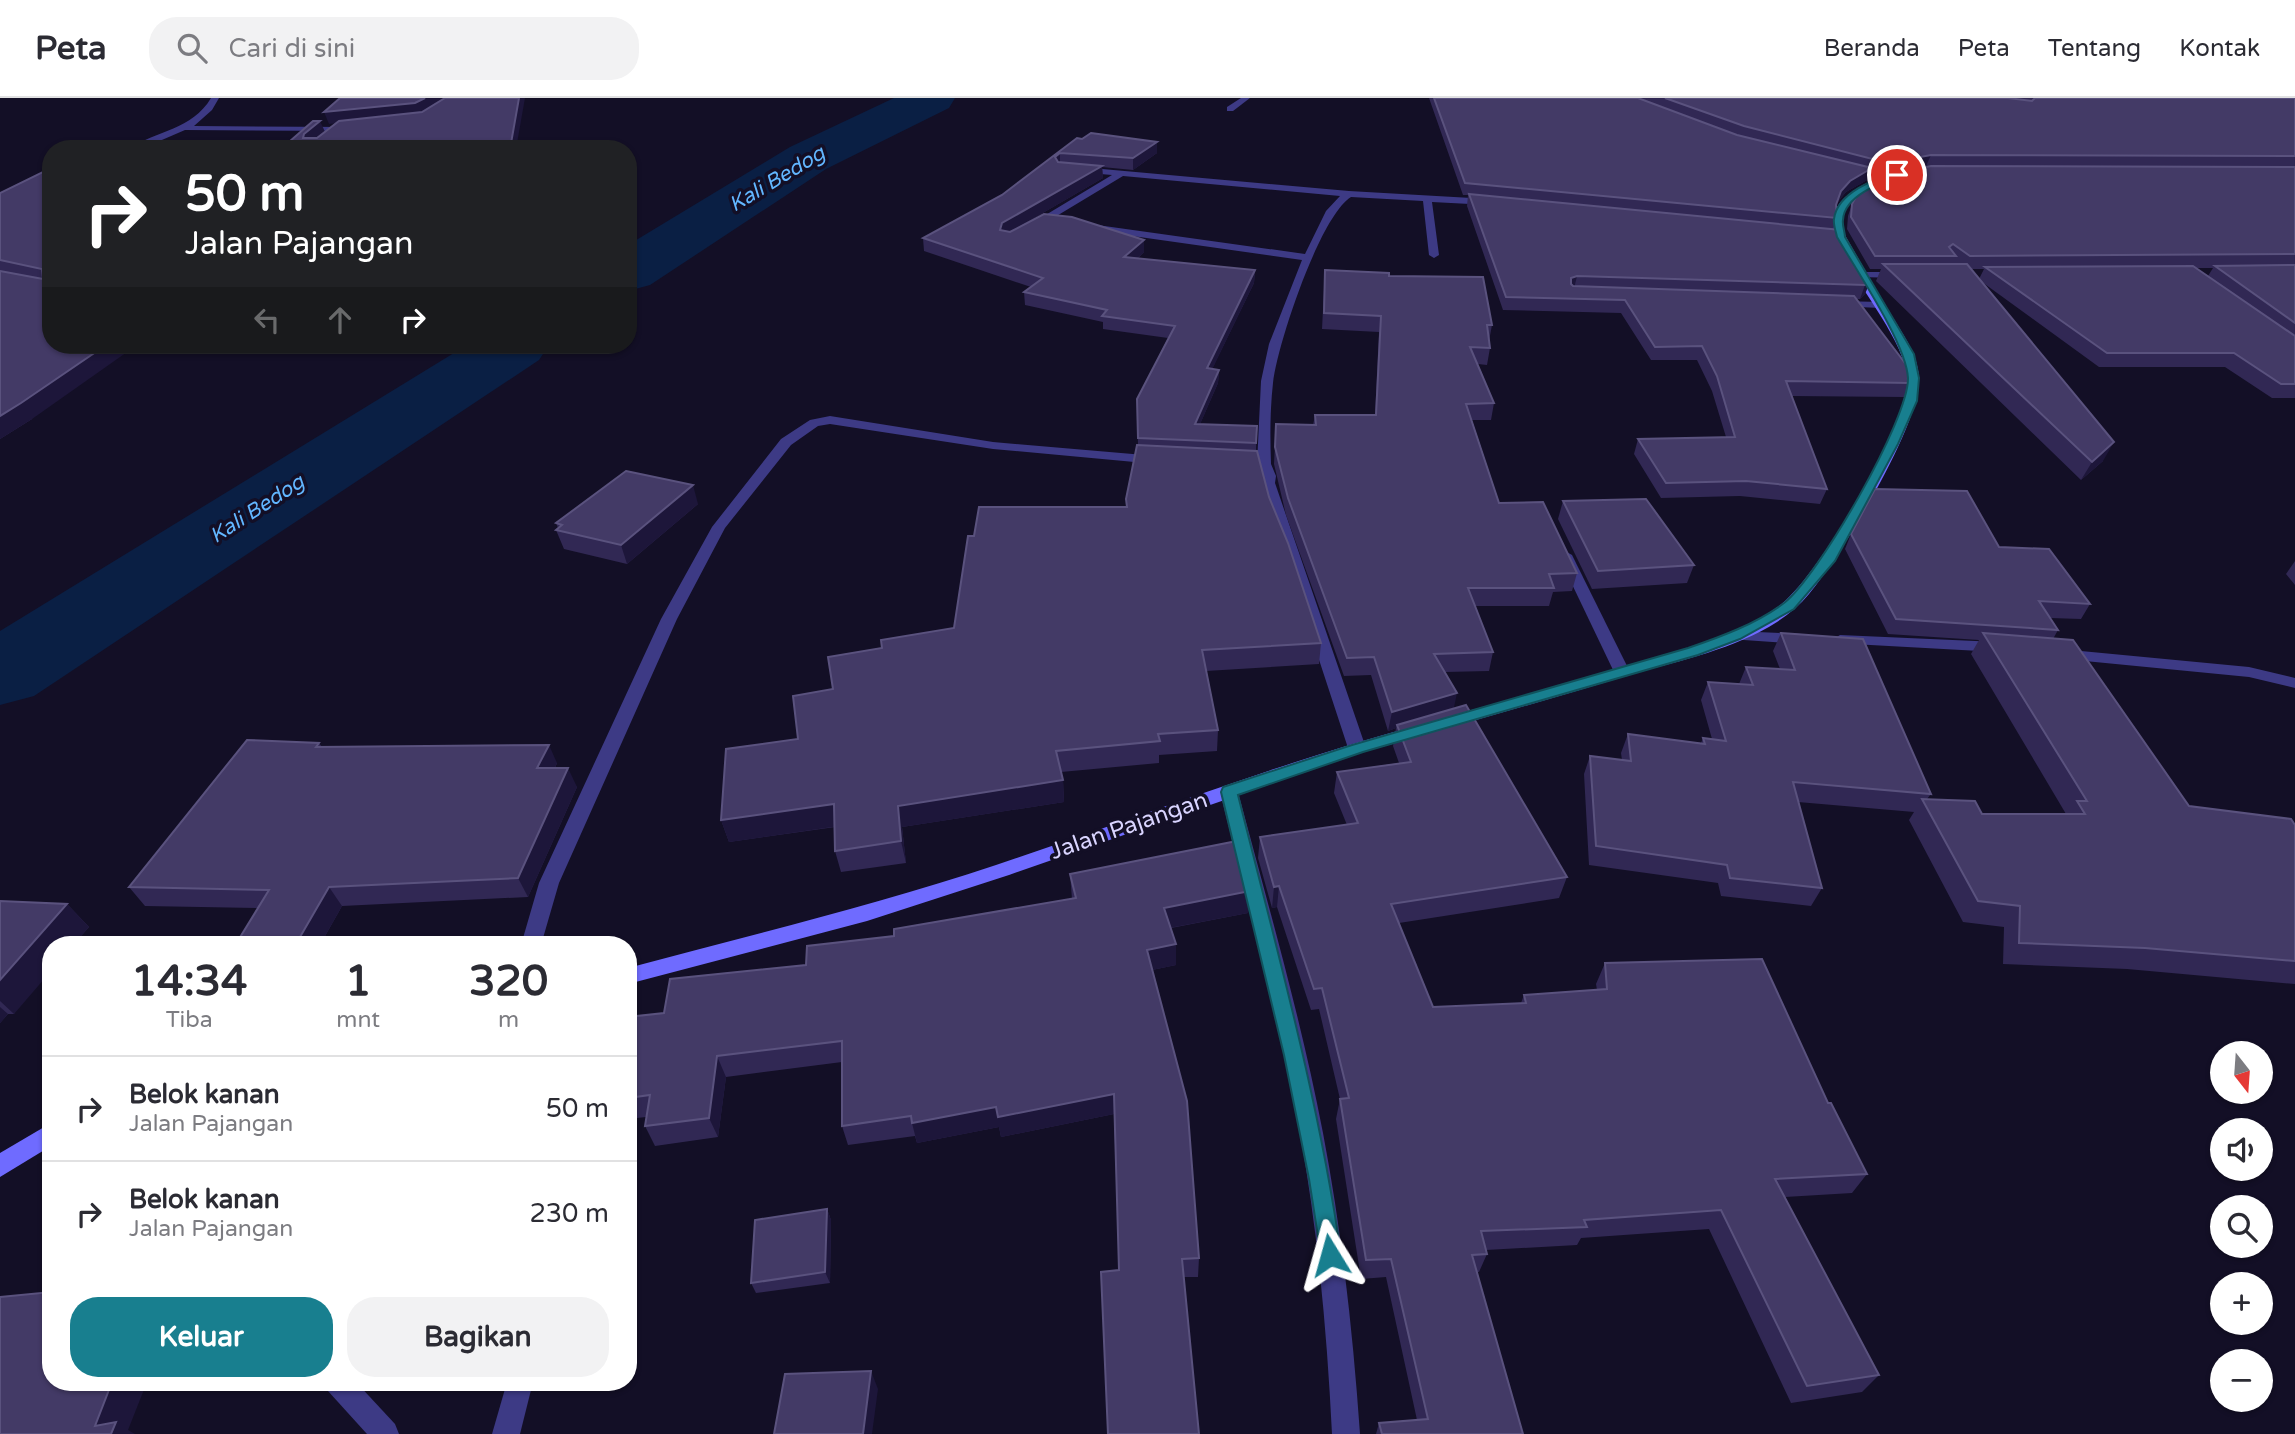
<!DOCTYPE html>
<html lang="id">
<meta charset="utf-8">
<style>
:root{--surface:#fff;--page:#f2f2f3;--text:#2b2b33;--muted:#7c7c81;--line:#e1e1e2;--accent:#187f8f}
body{margin:0;font-family:"Varela Round",sans-serif;background:var(--page);color:var(--text);height:100vh;display:flex;flex-direction:column;font-size:26px;white-space:nowrap}
*{box-sizing:border-box;margin:0}
p{font-size:23px;color:var(--muted)}
.icon{flex:none;width:38px;height:38px;fill:none;stroke:currentColor;stroke-width:2;stroke-linecap:round;stroke-linejoin:round}
.map{position:relative;flex:1;overflow:hidden}
.details{position:absolute;left:42px;top:838px;width:595px;height:455px;display:flex;flex-direction:column;background:var(--surface);border-radius:28px;box-shadow:0 2px 5px #0004}
.details>*{flex:none}
.banner{position:absolute;left:42px;top:42px;width:595px;height:214px;border-radius:28px;box-shadow:0 2px 5px #0004;background:#202124;color:#fff;overflow:hidden}
.needle{width:46px;rotate:163deg}
.buttons{position:absolute;left:2210px;top:943px;display:grid;gap:14px}
.buttons a{display:grid;place-items:center;width:63px;height:63px;border-radius:50%;background:var(--surface);box-shadow:0 2px 5px #0004;font-size:35px}
.pin{position:absolute;display:grid;place-items:center;width:60px;height:60px;color:#fff;margin:-30px;border:4px solid #fff;border-radius:50%;box-shadow:0 2px 7px #0007}
.me{position:absolute;width:77px;margin:-38px;rotate:352deg;stroke-linejoin:round;filter:drop-shadow(0 0 5px #0008)}
.turn{display:flex;align-items:center;gap:24px;height:147px;padding:0 28px;font-size:32px}
.turn .icon{width:91px;height:91px;stroke-width:2.5}
.turn b{display:block;font-size:49px;line-height:60px}
.lanes{display:flex;align-items:center;height:66px;padding:0 28px;background:#0003;justify-content:center;gap:35px;direction:ltr}
.lanes .off{opacity:.35}
.eta{display:flex;justify-content:space-evenly;align-items:center;height:119px;text-align:center}
.eta b{font-size:42px;font-weight:700;line-height:49px}
.primary-button{display:flex;gap:14px;margin-top:auto;padding:14px 28px}
.primary-button a{flex:1;height:80px;border-radius:28px;background:var(--accent);color:#fff;font-size:28px;font-weight:700;line-height:80px;text-align:center}
.primary-button a+a{background:var(--page);color:var(--text)}
ul{padding:0;list-style:none}
li{display:flex;align-items:center;gap:21px;height:105px;padding:0 28px;border-top:2px solid var(--line)}
li div{flex:1}
li b{display:block;font-size:26px}
li em{font-style:normal}
header{display:flex;align-items:center;gap:42px;box-sizing:border-box;height:98px;padding:0 35px;background:var(--surface);border-bottom:2px solid var(--line)}
header strong{font-size:33px}
nav{display:flex;gap:38px;margin-inline-start:auto;font-size:24px}
.search{width:490px;height:63px;background:var(--page);display:flex;align-items:center;gap:18px;box-sizing:border-box;padding:0 24px;border-radius:28px;color:var(--muted);font-size:26px}
.map>svg:first-child{display:block}
</style>
<header>
<strong>Peta</strong>
<div class="search"><svg class="icon" aria-label="search" viewBox="0 0 24 24"><circle cx="10" cy="10" r="6"/><path d="M15 15l6 6"/></svg>Cari di sini</div>
<nav><a>Beranda</a><a>Peta</a><a>Tentang</a><a>Kontak</a></nav>
</header>
<div class="map">
<svg width="2295" height="1336" viewBox="0 0 2295 1336">
<rect width="100%" height="100%" fill="#130f26"/>
<g fill="none" stroke-linecap="round" stroke-linejoin="round">
<!-- river -->
<g fill="#0a1f44" fill-rule="evenodd">
<polygon points="894,0 955,0 949,10 826,71 650,187 628,193 628,147 790,49"/>
<polygon points="467,247 549,247 539,262 34,598 0,607 0,533"/>
</g>
<!-- street -->
<g fill="#3d3a85" fill-rule="evenodd">
<path d="M211,0h8l-7,12 -18,16 155,1 4,2 -4,2 -164,-1 -44,19h-12c28,-19 63,-19 82,-51z"/>
<polygon points="1241,0 1250,0 1233,13 1227,13 1227,9"/>
<path d="M1080,69l269,24 140,8 5,3 -5,3 -57,-3 7,53 -5,3 -5,-3 -6,-54 -72,-4c-31,19 -74,148 -78,186 -3,27 -3,54 -2,81l5,12 -1,7 91,265 -3,4h-12l-3,-4 -87,-265 1,-7 -5,-12 4,-83 8,-37 33,-84 -212,-30 -5,-3 5,-3 215,30 21,-43 14,-15 -217,-20 -88,53h-6v-4l83,-50 -35,-3v-4z"/>
<polygon points="1846,69 1886,78 1887,80 1883,83 1843,74 1843,70"/>
<polygon points="1862,174 1901,174 1906,177 1901,180 1858,179 1857,177"/>
<polygon points="1839,203 1881,204 1886,207 1881,210 1835,208 1834,206"/>
<polygon points="830,318 993,344 1156,358 1163,362 1156,366 993,351 830,326 818,328 791,347 725,430 677,521 559,785 541,847 521,847 539,785 661,521 712,429 781,341 810,322"/>
<polygon points="1565,453 1572,457 1630,574 1628,578 1622,579 1614,574 1558,457"/>
<polygon points="1735,533 1802,536 1810,541 1802,546 1729,541 1727,538 1729,535"/>
<polygon points="1840,537 1998,544 2006,549 1998,554 1834,545 1832,542"/>
<polygon points="2060,551 2249,569 2295,580 2295,590 2249,579 2054,560 2052,556"/>
<path d="M1229,688l6,2 3,4c30,113 63,226 85,341 19,100 30,200 37,301h-28c-5,-101 -14,-201 -32,-301 -20,-115 -52,-228 -80,-341l3,-4z"/>
<polygon points="324,1284 356,1284 395,1326 399,1336 367,1336 328,1293"/>
<polygon points="507,1284 533,1284 520,1336 492,1336"/>
</g>
<!-- secondary -->
<g fill="#6f6bff" fill-rule="evenodd">
<path d="M1877,80l8,2c-13,11 -40,18 -42,38 -4,34 59,103 72,140 2,6 4,15 4,21 1,47 -79,178 -110,215 -9,11 -20,20 -32,28 -43,27 -95,38 -144,52 -59,18 -119,35 -178,52h-12l-2,-4 2,-4c58,-16 116,-33 174,-49 55,-16 114,-29 162,-63 38,-27 130,-183 128,-228 -3,-50 -83,-124 -73,-163 5,-19 27,-29 43,-37z"/>
<path d="M1415,628l9,6 -3,4 -58,16 -354,123 -142,46 -239,63v-16c124,-33 247,-63 368,-103 140,-47 277,-100 419,-139z"/>
<polygon points="51,1025 51,1048 0,1079 0,1055"/>
</g>
</g>
<!-- wall -->
<g fill="#312854" fill-rule="evenodd">
<path d="M1429,0h866v300h-23l-47,-31h-126l-117,-85 121,179 -22,19 -205,-199 5,-12h-11l-23,-40 1,-13 4,-12 77,-38 -46,8 -12,-3 -4,9 -21,12 -9,11v15l-4,11 37,52 -5,13 -5,5h-4l54,84 -6,14 -113,-1 36,93 -7,15 -80,-8 -79,2 -27,-44 4,-15 88,-2 -14,-46 -15,-31h-46l-30,-47 -118,-3 -36,-104 1,-11h-5zM2195,170h18l-5,8zM1971,171h13l-5,10z"/>
<polygon points="1077,40 1157,44 1157,55 1133,72 1102,69 1103,80 1010,134 1144,154 1137,161 1255,172 1254,185 1212,271 1219,272 1218,285 1200,326 1257,328 1256,353 1269,399 1321,545 1319,566 1206,573 1218,632 1217,653 1159,657 1159,665 1061,674 1063,682 1064,704 902,729 906,765 841,774 835,753 835,729 729,744 721,722 798,641 833,591 882,550 954,530 974,438 1126,409 1126,401 1138,347 1137,301 1168,240 1103,231 1103,224 1025,207 1024,194 1031,189 924,153 923,140 1002,97"/>
<polygon points="51,70 51,247 32,321 0,341 0,95"/>
<polygon points="1325,172 1389,178 1492,227 1489,243 1490,250 1487,267 1478,266 1494,305 1491,322 1472,322 1499,405 1577,475 1572,493 1553,494 1549,508 1475,508 1493,554 1489,573 1445,574 1454,611 1567,779 1559,800 1399,825 1433,909 1521,905 1524,897 1597,892 1596,886 1605,865 1828,1005 1867,1076 1852,1095 1785,1099 1879,1277 1862,1294 1791,1305 1709,1131 1581,1140 1577,1147 1486,1152 1487,1156 1479,1174 1477,1174 1523,1336 1376,1336 1379,1325 1417,1322 1386,1179 1361,1181 1336,1021 1340,1001 1319,911 1311,912 1277,809 1272,810 1258,760 1260,739 1347,727 1334,695 1337,674 1399,665 1393,648 1396,630 1388,633 1371,577 1344,578 1286,417 1274,366 1276,326 1313,327 1315,317 1375,317 1379,234 1322,231"/>
<polygon points="1563,403 1694,467 1687,485 1592,491 1558,421"/>
<polygon points="698,406 627,466 564,451 556,432 558,430 556,425"/>
<polygon points="1851,436 1999,449 2090,506 2081,521 2050,520 2058,532 2053,541 2189,708 2295,727 2295,886 2127,871 2003,866 2004,829 1963,824 1909,722 1914,714 1798,704 1822,790 1811,808 1721,798 1718,785 1589,767 1584,676 1590,658 1622,662 1621,655 1628,636 1701,645 1703,640 1712,641 1701,602 1708,584 1739,586 1746,569 1780,571 1773,553 1781,535 1931,696 1927,701 1982,716 2066,716 1971,556 1979,542 1888,536 1845,451"/>
<polygon points="2295,463 2295,487 2286,476"/>
<polygon points="319,645 322,649 557,665 555,670 577,689 528,799 342,808 320,847 244,847 239,841 258,810 145,808 129,789"/>
<polygon points="1070,776 1250,793 1248,815 1171,830 1176,846 1176,867 1152,872 1199,1160 1198,1179 1184,1179 1119,1172 1114,1016 1001,1039 999,1029 917,1045 915,1038 848,1047 842,1028 842,964 726,979 718,1039 655,1048 645,1028 646,1019 628,1021 628,919 664,915 894,838 1072,801"/>
<polygon points="0,803 67,806 89,829 73,847 51,847 14,916 8,916 0,925"/>
<polygon points="827,1111 831,1122 830,1185 756,1195 751,1185"/>
</g>
<!-- shaded-wall -->
<g fill="#1d163a">
<polygon points="425,0 451,0 420,17 329,26 324,14"/>
<polygon points="519,0 525,0 516,51 510,51"/>
<polygon points="320,23 326,36 309,49 303,40 304,36"/>
<polygon points="1157,44 1157,55 1133,72 1133,60"/>
<polygon points="1060,55 1060,66 1055,70 1055,59"/>
<polygon points="1931,57 1926,68 1883,76 1888,65"/>
<polygon points="1102,68 1103,80 1003,138 1000,132 1002,125"/>
<polygon points="1872,70 1867,82 1846,94 1837,105 1841,93 1850,83"/>
<polygon points="1144,142 1144,154 1124,172 1124,159"/>
<polygon points="1255,172 1254,185 1206,284 1207,270"/>
<polygon points="1577,178 1574,191 1568,193 1571,180"/>
<polygon points="1870,183 1865,196 1860,201 1865,187"/>
<polygon points="106,247 137,247 32,321 0,341 0,318"/>
<polygon points="1219,272 1218,285 1194,340 1195,326"/>
<polygon points="2114,344 2103,363 2081,382 2092,364"/>
<polygon points="693,387 698,406 627,466 621,447"/>
<polygon points="1457,595 1453,614 1397,627 1396,630 1388,633 1392,614"/>
<polygon points="549,647 557,665 546,689 537,670"/>
<polygon points="568,670 577,689 528,799 518,780"/>
<polygon points="1063,682 1064,704 902,729 906,765 901,743 898,708"/>
<polygon points="834,706 839,728 729,744 721,722"/>
<polygon points="1279,788 1277,809 1272,810 1274,789"/>
<polygon points="329,789 342,808 320,847 307,847 300,839"/>
<polygon points="1250,793 1248,815 1164,831 1164,810"/>
<polygon points="67,806 89,829 73,847 51,847 51,873 14,916 0,903 0,882"/>
<polygon points="1176,846 1176,867 1147,873 1147,852"/>
<polygon points="0,909 8,916 0,925"/>
<polygon points="717,958 726,979 718,1039 709,1020"/>
<polygon points="1114,996 1114,1016 1001,1039 999,1029 917,1045 912,1025 996,1009"/>
<polygon points="827,1111 831,1122 830,1185 825,1174"/>
<polygon points="871,1273 878,1291 872,1336 863,1336"/>
<polygon points="112,1284 147,1284 128,1332 135,1336 109,1336 95,1328"/>
</g>
<!-- building -->
<g fill="#433a66" stroke="#5a527e" stroke-width="2">
<polygon points="340,0 425,0 415,5 324,14"/>
<polygon points="445,0 519,0 510,51 281,51 313,23 320,23 304,36 303,40 317,40 339,23 422,14"/>
<polygon points="1434,0 1638,0 1737,37 1872,70 1850,83 1841,93 1836,107 1837,120 1465,85"/>
<polygon points="1665,0 2008,0 2032,3 2035,0 2295,0 2295,58 1931,57 1888,65 1744,28"/>
<polygon points="1091,35 1157,44 1133,60 1060,55 1055,59 1058,64 1102,68 1002,125 1000,132 1010,134 1044,116 1072,119 1144,142 1124,159 1255,172 1207,270 1219,272 1195,326 1257,328 1256,345 1138,340 1137,301 1175,228 1102,218 1107,212 1024,194 1043,180 923,140 1002,97 1077,40 1082,41"/>
<polygon points="1931,68 2295,69 2295,156 1970,158 1953,146 1949,149 1956,158 1875,158 1851,119 1852,106 1858,95 1878,80"/>
<polygon points="51,70 51,247 106,247 21,305 0,318 0,173 43,181 42,171 0,162 0,95"/>
<polygon points="1469,96 1841,132 1870,183 1865,187 1577,178 1571,180 1571,186 1573,188 1854,198 1911,273 1910,285 1786,283 1827,391 1746,383 1666,385 1638,341 1735,339 1717,278 1702,248 1655,249 1625,202 1506,199"/>
<polygon points="1883,166 1967,166 2114,344 2092,364"/>
<polygon points="2295,167 2295,225 2215,168"/>
<polygon points="2193,168 2295,238 2295,286 2281,286 2234,255 2107,255 1985,169"/>
<polygon points="1325,172 1389,175 1389,178 1483,179 1492,227 1487,227 1490,250 1470,249 1494,305 1466,306 1499,405 1543,404 1577,475 1549,476 1554,490 1468,490 1493,554 1434,556 1457,595 1392,614 1374,559 1347,560 1288,400 1275,349 1276,326 1316,327 1315,317 1376,317 1381,218 1324,215"/>
<polygon points="1137,347 1257,353 1269,399 1288,445 1321,545 1202,552 1218,632 1158,636 1160,643 1056,653 1063,682 898,708 901,743 835,753 834,706 721,722 726,651 798,641 793,598 833,591 828,559 882,550 881,542 954,530 968,438 974,438 979,409 1127,409 1126,401"/>
<polygon points="626,373 693,387 621,447 556,432 562,427 556,425"/>
<polygon points="1875,391 1967,393 1999,449 2049,451 2090,506 2039,503 2058,532 1896,521 1851,436"/>
<polygon points="1646,401 1694,467 1598,473 1563,403"/>
<polygon points="1781,535 1863,541 1931,696 1793,684 1822,790 1730,780 1727,767 1596,748 1590,658 1631,663 1628,636 1705,646 1703,640 1726,643 1708,584 1753,587 1746,569 1795,572"/>
<polygon points="1983,535 2073,542 2189,708 2291,721 2295,727 2295,863 2145,850 2019,845 2020,808 1978,803 1922,701 1975,703 1982,716 2085,716 2077,703 2087,703"/>
<polygon points="1466,607 1567,779 1391,806 1433,909 1526,905 1524,897 1607,891 1605,865 1762,861 1828,1005 1831,1005 1867,1076 1775,1081 1879,1277 1807,1288 1721,1112 1584,1122 1587,1129 1481,1133 1487,1156 1472,1157 1523,1336 1382,1336 1379,1325 1428,1321 1391,1161 1366,1162 1340,1001 1349,1000 1322,890 1314,891 1279,788 1274,789 1260,739 1358,725 1337,674 1411,664 1397,627"/>
<polygon points="247,642 319,645 316,649 549,647 537,670 568,670 518,780 329,789 300,839 239,841 269,792 129,789"/>
<polygon points="1237,743 1250,793 1164,810 1176,846 1147,852 1187,1003 1199,1160 1182,1161 1199,1336 1108,1336 1101,1174 1119,1172 1114,996 998,1019 996,1009 912,1025 911,1018 842,1028 842,943 717,958 709,1020 645,1028 650,997 628,1000 628,919 664,915 670,881 806,867 807,848 894,838 894,831 1076,800 1070,776"/>
<polygon points="0,803 67,806 0,882"/>
<polygon points="827,1111 825,1174 751,1185 755,1122"/>
<polygon points="51,1194 51,1284 112,1284 95,1328 116,1324 111,1336 0,1336 0,1199"/>
<polygon points="871,1273 863,1336 774,1336 785,1276"/>
</g>
<!-- route -->
<path fill="#187f8f" stroke="#10535d" stroke-width="2" d="M1897,75l3,4c-19,5 -56,19 -57,43 -1,5 2,12 2,17l69,117 5,24 -2,23 -19,43 -63,117 -41,48 -54,30 -42,16 -335,97 -125,43c38,152 81,304 103,460l-3,7 -8,3 -8,-3 -13,-83 -25,-124 -63,-263 2,-5 129,-42 336,-97c32,-11 68,-24 96,-45 34,-26 125,-184 124,-225 -2,-35 -52,-108 -71,-141 -1,-5 -4,-13 -3,-18 3,-26 41,-41 63,-46z"/>
<g text-anchor="middle" dominant-baseline="central" stroke-width="7" stroke-linejoin="round" paint-order="stroke">
<!-- far-water labels -->
<g font-size="21" font-style="italic" fill="#62b6ff" stroke="#130f26">
<text transform="translate(777 81) rotate(-31)">Kali Bedog</text>
<text transform="translate(257 411) rotate(-33)">Kali Bedog</text>
</g>
<!-- street labels -->
<g font-size="23" fill="#d9d4ff" stroke="#130f26">
<text transform="translate(1129 728) rotate(-19)">Jalan Pajangan</text>
</g>
</g>
</svg>
<div class="buttons">
<a><svg class="needle" viewBox="-14 -14 28 28"><path d="M0-13l5 13h-10z" fill="#e53935"/><path d="M0 13l5-13h-10z" fill="#7c7c81"/></svg></a>
<a><svg class="icon" aria-label="sound" viewBox="0 0 24 24"><path d="M4 9h4l5-4v14l-5-4H4zM17 9q2 3 0 6"/></svg></a>
<a><svg class="icon" aria-label="search" viewBox="0 0 24 24"><circle cx="10" cy="10" r="6"/><path d="M15 15l6 6"/></svg></a>
<a>+</a>
<a>−</a>
</div>
<div class="pin" style="left:1897px;top:77px;background:#d93025"><svg class="icon" aria-label="arrive" viewBox="0 0 24 24"><path d="M6 21V4h12l-3 4 3 4H6"/></svg></div>
<svg class="me" style="left:1330px;top:1157px" viewBox="-20 -20 40 40"><path d="M0-17L14 15 0 8-14 15z" fill="#187f8f" stroke="#fff" stroke-width="4"/></svg>
<div class="banner">
<div class="turn"><svg class="icon" aria-label="right" viewBox="0 0 24 24"><path d="M7 20v-9h11M14 6l5 5-5 5"/></svg><div><b>50 m</b>Jalan Pajangan</div></div>
<div class="lanes"><svg class="icon off" aria-label="left" viewBox="0 0 24 24"><path d="M17 20v-9H6M10 6l-5 5 5 5"/></svg><svg class="icon off" aria-label="ahead" viewBox="0 0 24 24"><path d="M12 20V5M6 11l6-6 6 6"/></svg><svg class="icon" aria-label="right" viewBox="0 0 24 24"><path d="M7 20v-9h11M14 6l5 5-5 5"/></svg></div>
</div>
<section class="details">
<div class="eta">
<div><b>14:34</b><p>Tiba</p></div>
<div><b>1</b><p>mnt</p></div>
<div><b>320</b><p>m</p></div>
</div>
<ul>
<li><svg class="icon" aria-label="right" viewBox="0 0 24 24"><path d="M7 20v-9h11M14 6l5 5-5 5"/></svg><div><b>Belok kanan</b><p>Jalan Pajangan</p></div><em>50 m</em></li>
<li><svg class="icon" aria-label="right" viewBox="0 0 24 24"><path d="M7 20v-9h11M14 6l5 5-5 5"/></svg><div><b>Belok kanan</b><p>Jalan Pajangan</p></div><em>230 m</em></li>
</ul>
<div class="primary-button"><a>Keluar</a><a>Bagikan</a></div>
</section>
</div>
